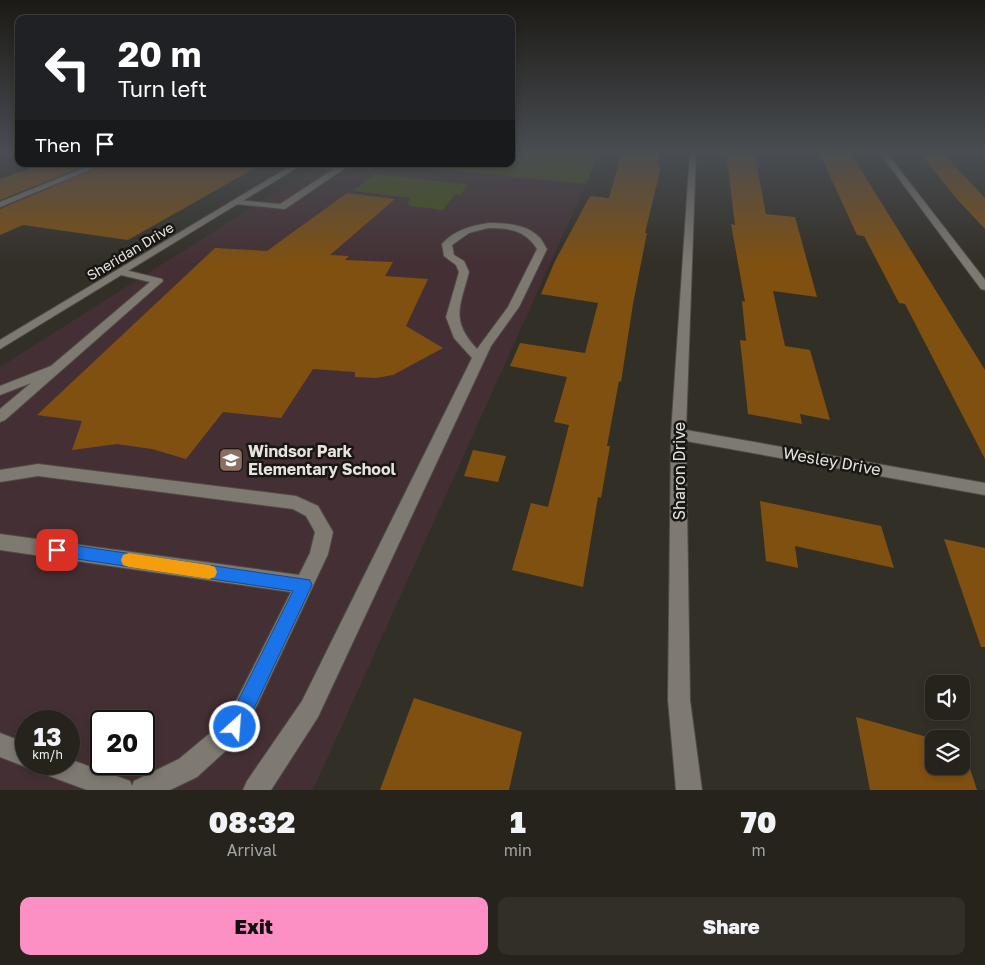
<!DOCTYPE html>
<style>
:root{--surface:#26231c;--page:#322f29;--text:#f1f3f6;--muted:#a4a4a3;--line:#42403b;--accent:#fc8fc3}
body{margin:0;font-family:"Golos Text",sans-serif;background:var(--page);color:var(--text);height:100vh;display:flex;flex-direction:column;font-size:19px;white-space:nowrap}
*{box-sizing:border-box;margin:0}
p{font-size:16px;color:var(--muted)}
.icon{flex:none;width:28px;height:28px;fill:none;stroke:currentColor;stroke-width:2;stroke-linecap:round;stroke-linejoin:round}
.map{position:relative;height:790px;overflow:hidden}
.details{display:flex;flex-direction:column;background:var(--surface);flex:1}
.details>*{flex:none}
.hud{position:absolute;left:15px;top:15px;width:500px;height:152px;border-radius:10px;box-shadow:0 2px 8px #0003,0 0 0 1px var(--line);background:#202124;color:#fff;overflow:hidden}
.tools{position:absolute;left:925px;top:675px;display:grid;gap:10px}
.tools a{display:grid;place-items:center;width:45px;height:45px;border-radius:10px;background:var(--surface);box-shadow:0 2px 8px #0003,0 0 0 1px var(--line);font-size:25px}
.speed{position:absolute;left:15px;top:710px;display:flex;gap:10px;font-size:25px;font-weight:700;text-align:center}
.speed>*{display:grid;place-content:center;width:65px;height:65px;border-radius:50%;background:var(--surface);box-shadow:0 2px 8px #0003,0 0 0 1px var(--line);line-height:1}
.speed small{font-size:12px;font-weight:400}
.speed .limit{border:2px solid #111;border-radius:8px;background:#fff;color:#111}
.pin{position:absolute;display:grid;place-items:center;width:42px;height:42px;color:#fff;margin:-21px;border-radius:10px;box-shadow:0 2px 8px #0006}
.me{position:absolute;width:55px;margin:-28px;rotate:26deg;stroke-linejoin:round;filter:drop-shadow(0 0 4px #0008)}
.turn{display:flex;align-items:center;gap:18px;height:105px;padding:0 20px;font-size:22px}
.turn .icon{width:65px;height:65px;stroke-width:2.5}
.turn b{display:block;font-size:35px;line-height:42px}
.then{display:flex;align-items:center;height:48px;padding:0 20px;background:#0003;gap:10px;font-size:19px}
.eta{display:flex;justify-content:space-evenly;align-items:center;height:85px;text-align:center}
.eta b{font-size:30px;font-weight:800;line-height:35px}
.cta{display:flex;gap:10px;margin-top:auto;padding:10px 20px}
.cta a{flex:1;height:58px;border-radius:10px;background:var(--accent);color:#111;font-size:20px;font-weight:800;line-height:58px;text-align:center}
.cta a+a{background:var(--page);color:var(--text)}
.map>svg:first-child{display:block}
</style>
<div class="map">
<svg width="985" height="790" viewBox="0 0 985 790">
<rect width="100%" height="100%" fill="#322f26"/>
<!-- education -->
<path fill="#443034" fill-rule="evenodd" d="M320,164h67l199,20 -273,606h-313v-423zM26,721h43v43h-43zM101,721h43v43h-43z"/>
<!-- green -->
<g fill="#475410">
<polygon points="511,152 600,152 586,184 387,164 511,164"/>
<polygon points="375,174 464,184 467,186 460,195 455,194 443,210 410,206 407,204 411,198 353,191"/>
</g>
<!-- building -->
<g fill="#805011">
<polygon points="622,152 659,152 657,166 661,167 645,233 647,233 633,304 621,382 619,381 607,446 610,446 601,498 598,497 583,587 512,570 531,503 548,507 569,425 554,422 567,377 510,366 520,343 585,353 598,303 541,294 555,261 590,196 609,198"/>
<polygon points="726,152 754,152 766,214 795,217 817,297 773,291 785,346 810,350 830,420 800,414 802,424 748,414 740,340 746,341 742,301 745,302 731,224 735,225"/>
<polygon points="819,152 850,152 985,370 985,459 905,304 899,303 864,236 857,235"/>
<polygon points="919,152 942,152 985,198 985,229 956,198"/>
<polygon points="43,164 90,164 0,200 0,179"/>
<polygon points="106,164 262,164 128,240 23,225 0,235 0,209"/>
<polygon points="347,193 395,199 330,255 349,256 345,260 393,262 385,276 428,279 406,326 443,348 393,375 376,378 355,377 355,372 313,369 281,418 223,412 186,459 152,449 117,444 72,450 82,421 37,415 215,248 267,251"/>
<polygon points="473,450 506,456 498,482 464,476"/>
<polygon points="760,501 881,526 894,568 795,546 798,568 766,561"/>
<polygon points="944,539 985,548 985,647 981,647"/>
<polygon points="414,698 522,732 509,790 380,790"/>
<polygon points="856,717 934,739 934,766 961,766 961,747 963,747 977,790 870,790"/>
</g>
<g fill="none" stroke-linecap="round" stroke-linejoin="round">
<defs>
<g id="service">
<polygon points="300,164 321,164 345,168 285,209 236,204 232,202 236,200 280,204 334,169 303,166"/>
<path d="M488,223c16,0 38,1 50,13 4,3 6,9 9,13l-28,58 -28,39 -173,371 -47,73h-28l4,-9 55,-80 170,-343 -18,-20 -8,-21 13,-45 -3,-7 -12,-9 -2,-12c12,-14 29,-18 46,-21zM488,228c21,0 37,2 49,21l-29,58 -31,42c-27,-29 -17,-42 -8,-77l-5,-11 -10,-6 -2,-10 17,-12z"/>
<polygon points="121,269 162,279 163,281 5,420 0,422 0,409 31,383 0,395 0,386 51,366 150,282 117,274 116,272"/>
<polygon points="38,464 296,496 318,506 333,532 328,554 243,735 197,777 170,790 87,790 41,773 38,764 69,764 69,759 130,781 132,786 134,781 179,759 227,719 291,592 0,550 0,534 299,575 310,553 315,532 306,516 293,509 38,476 0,482 0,470"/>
<polygon points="0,733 26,743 26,764 34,764 26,767 0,757"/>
</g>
<g id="minor">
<polygon points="690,152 696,152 686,430 985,483 985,495 686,441 690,700 702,790 676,790 668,700 671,434"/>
<polygon points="879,152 886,152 985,280 985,290 981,289"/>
<polygon points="94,164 104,164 0,207 0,202"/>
<polygon points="294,164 303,164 0,349 0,340"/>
</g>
</defs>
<!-- service casing -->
<use href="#service" stroke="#4f4c45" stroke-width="2"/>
<!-- minor casing -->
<use href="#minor" stroke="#4f4c45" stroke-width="2"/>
<!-- service -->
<use href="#service" fill="#7e7a71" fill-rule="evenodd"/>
<!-- minor -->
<use href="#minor" fill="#7e7a71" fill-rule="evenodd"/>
</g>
<!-- sky -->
<linearGradient id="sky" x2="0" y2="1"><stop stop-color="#1c1a15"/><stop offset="0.58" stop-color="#494d52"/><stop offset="1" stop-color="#494d52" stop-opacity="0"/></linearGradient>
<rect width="985" height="263" fill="url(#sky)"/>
<!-- route -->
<polygon fill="#1a73e8" stroke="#114b97" points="57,543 310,580 312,585 242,734 235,737 228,734 225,727 293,591 57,556 52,555 49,550 52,545"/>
<!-- slow -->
<polygon fill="#f59e0b" points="129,553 209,565 215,567 217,572 215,577 209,579 129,567 123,565 121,560 123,555"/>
<!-- icons -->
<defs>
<symbol id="school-square" viewBox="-11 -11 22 22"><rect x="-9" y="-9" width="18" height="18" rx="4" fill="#8d6e63" stroke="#191713"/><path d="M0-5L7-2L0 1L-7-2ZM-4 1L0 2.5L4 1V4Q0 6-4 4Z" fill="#fff"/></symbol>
</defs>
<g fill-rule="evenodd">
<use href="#school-square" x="217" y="446" width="28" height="28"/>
</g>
<g text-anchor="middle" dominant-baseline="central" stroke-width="5" stroke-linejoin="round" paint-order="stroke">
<!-- far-street labels -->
<g font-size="14" fill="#e7e4df" stroke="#191713">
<text transform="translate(130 251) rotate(-31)">Sheridan Drive</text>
</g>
<!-- poi labels -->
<g font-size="16" font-weight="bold" fill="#e7e4df" stroke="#191713" text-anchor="start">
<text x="248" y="451">Windsor Park<tspan x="248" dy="18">Elementary School</tspan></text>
</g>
<!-- street labels -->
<g font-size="16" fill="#e7e4df" stroke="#191713">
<text transform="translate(832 461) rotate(10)">Wesley Drive</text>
<text transform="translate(679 471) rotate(-90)">Sharon Drive</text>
</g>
</g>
</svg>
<div class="tools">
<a><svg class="icon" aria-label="sound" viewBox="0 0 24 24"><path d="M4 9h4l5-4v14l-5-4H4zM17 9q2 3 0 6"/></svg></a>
<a><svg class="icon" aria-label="layers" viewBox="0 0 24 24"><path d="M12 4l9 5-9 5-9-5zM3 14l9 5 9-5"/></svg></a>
</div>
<div class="speed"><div>13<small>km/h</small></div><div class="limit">20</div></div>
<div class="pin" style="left:57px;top:550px;background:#d93025"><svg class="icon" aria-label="arrive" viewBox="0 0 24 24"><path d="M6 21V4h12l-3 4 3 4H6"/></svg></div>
<svg class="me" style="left:235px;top:727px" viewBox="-20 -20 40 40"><circle r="17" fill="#1a73e8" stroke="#fff" stroke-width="3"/><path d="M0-11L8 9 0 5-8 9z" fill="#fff"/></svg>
<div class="hud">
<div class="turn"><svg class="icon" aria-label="left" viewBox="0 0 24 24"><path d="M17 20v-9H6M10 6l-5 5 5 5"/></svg><div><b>20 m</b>Turn left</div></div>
<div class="then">Then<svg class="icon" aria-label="arrive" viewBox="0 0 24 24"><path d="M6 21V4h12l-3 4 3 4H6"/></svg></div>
</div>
</div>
<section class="details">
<div class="eta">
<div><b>08:32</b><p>Arrival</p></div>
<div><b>1</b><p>min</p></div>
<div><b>70</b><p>m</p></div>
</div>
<div class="cta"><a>Exit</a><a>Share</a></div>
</section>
